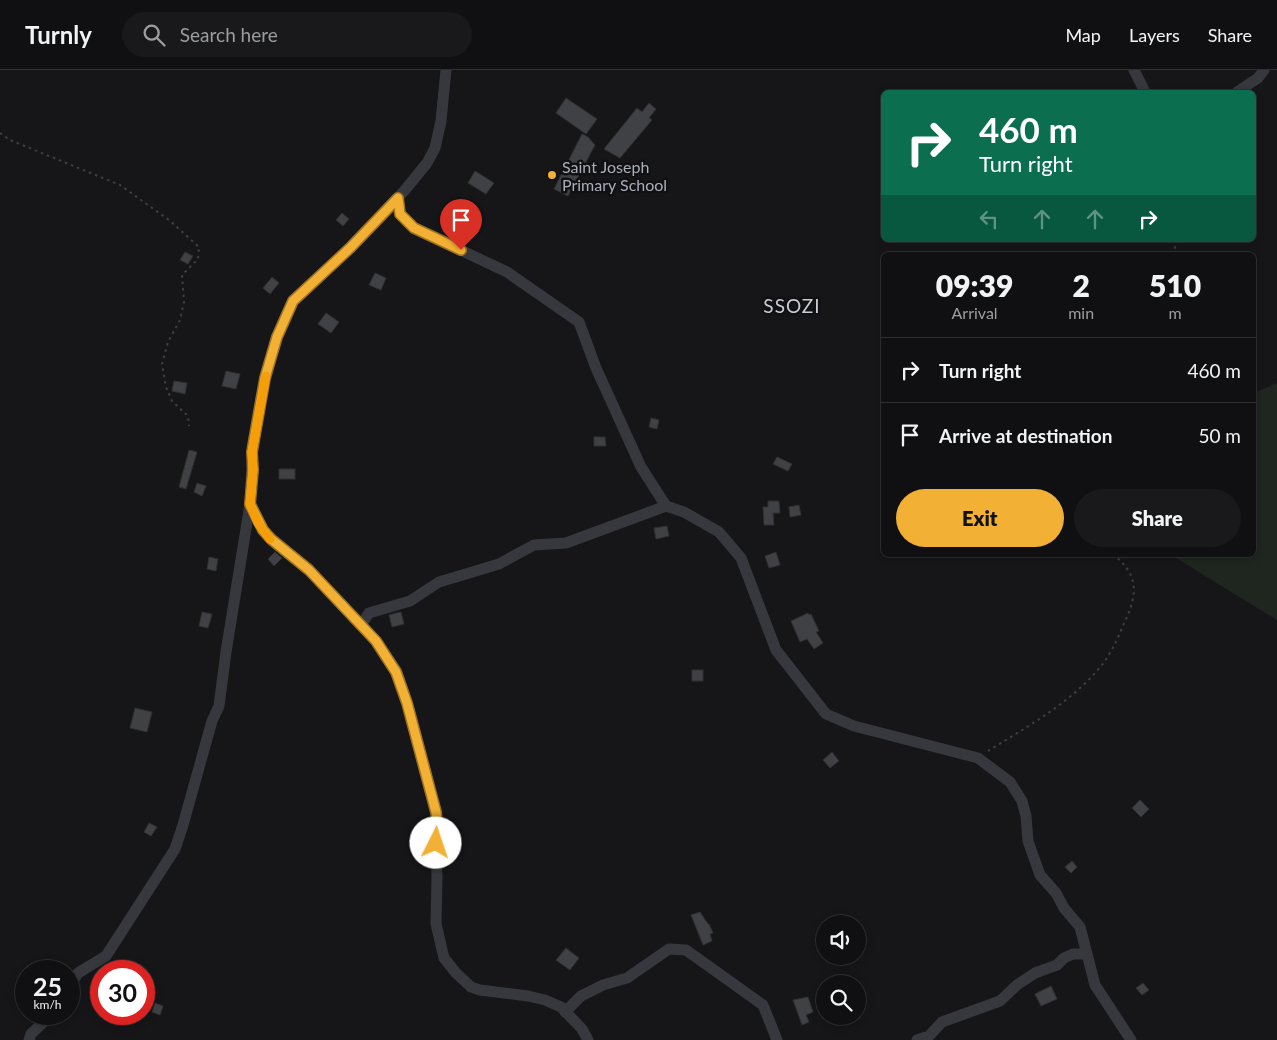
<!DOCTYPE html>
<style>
:root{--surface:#101012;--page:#19191b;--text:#f1f3f6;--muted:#9c9d9f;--line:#303032;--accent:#f2b134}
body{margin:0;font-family:Lato,sans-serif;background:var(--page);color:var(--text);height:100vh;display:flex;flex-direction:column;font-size:19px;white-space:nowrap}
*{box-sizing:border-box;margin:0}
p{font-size:16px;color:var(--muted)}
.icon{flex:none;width:28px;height:28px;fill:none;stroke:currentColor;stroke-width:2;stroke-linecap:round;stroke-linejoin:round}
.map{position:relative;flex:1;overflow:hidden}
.side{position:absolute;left:881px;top:182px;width:375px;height:305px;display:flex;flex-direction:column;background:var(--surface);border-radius:8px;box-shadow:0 2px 8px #0003,0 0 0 1px var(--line)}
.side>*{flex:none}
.top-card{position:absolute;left:881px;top:20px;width:375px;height:152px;border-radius:8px;box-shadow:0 2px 8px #0003,0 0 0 1px var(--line);background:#0b6e4f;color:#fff;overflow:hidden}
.controls{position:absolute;left:816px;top:845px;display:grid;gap:10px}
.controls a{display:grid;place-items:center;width:50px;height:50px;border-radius:50%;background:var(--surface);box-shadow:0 2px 8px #0003,0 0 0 1px var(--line);font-size:25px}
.speed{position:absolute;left:15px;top:890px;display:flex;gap:10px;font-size:25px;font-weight:700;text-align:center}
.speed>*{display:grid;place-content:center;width:65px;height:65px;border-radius:50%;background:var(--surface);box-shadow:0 2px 8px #0003,0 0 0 1px var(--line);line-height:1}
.speed small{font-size:12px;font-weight:400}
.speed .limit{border:8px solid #d22;background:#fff;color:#111}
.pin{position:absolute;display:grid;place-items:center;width:42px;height:42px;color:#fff;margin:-51px -21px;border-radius:50% 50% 50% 0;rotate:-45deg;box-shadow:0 0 5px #0007}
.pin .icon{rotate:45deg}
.me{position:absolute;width:55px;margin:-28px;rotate:4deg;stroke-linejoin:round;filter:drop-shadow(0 0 4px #0008)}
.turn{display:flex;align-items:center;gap:18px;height:105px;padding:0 15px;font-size:22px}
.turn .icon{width:65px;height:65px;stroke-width:2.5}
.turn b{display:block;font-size:35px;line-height:42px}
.lanes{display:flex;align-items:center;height:48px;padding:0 15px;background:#0003;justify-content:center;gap:25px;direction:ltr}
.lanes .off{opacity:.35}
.eta{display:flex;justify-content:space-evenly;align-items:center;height:85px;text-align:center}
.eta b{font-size:30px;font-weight:800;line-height:35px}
.cta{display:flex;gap:10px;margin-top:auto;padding:10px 15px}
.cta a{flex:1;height:58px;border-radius:30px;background:var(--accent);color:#111;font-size:20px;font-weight:800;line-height:58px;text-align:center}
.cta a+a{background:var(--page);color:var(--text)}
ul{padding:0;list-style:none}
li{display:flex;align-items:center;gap:15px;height:65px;padding:0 15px;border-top:1px solid var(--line)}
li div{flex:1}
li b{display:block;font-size:19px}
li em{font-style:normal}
header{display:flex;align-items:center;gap:30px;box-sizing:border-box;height:70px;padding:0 25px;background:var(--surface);border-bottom:1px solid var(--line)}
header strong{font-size:24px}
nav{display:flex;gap:28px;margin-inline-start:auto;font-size:18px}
.search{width:350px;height:45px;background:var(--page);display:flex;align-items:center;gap:12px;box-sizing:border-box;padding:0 18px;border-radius:28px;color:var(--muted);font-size:19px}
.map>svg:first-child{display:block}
</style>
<header>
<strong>Turnly</strong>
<div class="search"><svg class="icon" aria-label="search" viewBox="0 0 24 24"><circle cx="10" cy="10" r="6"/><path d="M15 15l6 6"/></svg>Search here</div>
<nav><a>Map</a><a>Layers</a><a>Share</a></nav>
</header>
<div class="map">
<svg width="1277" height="970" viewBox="0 0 1277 970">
<rect width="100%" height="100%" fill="#161618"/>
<!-- green -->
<polygon fill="#1e261f" points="1277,313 1277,550 1171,485 1254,485 1254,323"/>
<!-- building -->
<g fill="#404145" stroke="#303034">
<polygon points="566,28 597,49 586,64 556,43"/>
<polygon points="649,33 656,39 649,48 652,50 620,88 604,79 637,38 642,42"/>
<polygon points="582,64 588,67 595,75 568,126 554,119"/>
<polygon points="475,101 494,113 486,124 468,113"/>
<polygon points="342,143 349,149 343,156 336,150"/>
<polygon points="185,182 193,186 188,194 180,190"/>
<polygon points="375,203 386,208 381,220 369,215"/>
<polygon points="272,207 279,213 270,224 263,218"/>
<polygon points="326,243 339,252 331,263 318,254"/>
<polygon points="226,301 240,304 236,319 222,316"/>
<polygon points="174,311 187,313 185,324 172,321"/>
<polygon points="651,348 659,350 657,359 649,357"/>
<polygon points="594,367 605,367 606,376 594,376"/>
<polygon points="189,380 197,382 186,419 179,417"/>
<polygon points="777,387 792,394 788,401 773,394"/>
<rect x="279" y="399" width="16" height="10"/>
<polygon points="197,413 206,416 202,426 194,422"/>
<polygon points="768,431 779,431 780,443 773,443 774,455 764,455 763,437 768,437"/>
<polygon points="799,435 801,445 790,447 789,437"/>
<polygon points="667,456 669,466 656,469 654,458"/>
<polygon points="275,482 282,488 274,496 268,489"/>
<polygon points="776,482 780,495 769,498 765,486"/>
<polygon points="209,487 218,489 216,501 207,499"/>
<polygon points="202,542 212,544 208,558 199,556"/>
<polygon points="401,542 404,554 392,557 389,545"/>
<polygon points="808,543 809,545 811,544 819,561 816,562 823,573 814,579 807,569 800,572 791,551"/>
<rect x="692" y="600" width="11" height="11"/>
<polygon points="135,638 152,642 147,662 130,658"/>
<polygon points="832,682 839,691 830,698 823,690"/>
<polygon points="1140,730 1149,739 1141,747 1132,738"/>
<polygon points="149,753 157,757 151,766 144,762"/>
<polygon points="1072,791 1077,797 1071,803 1065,797"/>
<polygon points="700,842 708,854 709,854 713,863 710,864 712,871 703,875 691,845"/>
<polygon points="566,878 579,888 570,900 556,890"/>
<polygon points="1143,913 1149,920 1142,925 1136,918"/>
<polygon points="1051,916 1057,929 1041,936 1035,924"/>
<polygon points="808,927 813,942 806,945 809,952 802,955 793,930"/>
<polygon points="155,933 163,936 160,945 152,942"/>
</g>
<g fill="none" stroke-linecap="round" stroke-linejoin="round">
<!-- path -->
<g stroke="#3d3f44" stroke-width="2" stroke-dasharray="2.5 4" stroke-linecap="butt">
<polyline points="0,63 10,70 120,115 169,150 199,177 198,189 182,205 184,232 180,250 168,272 162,294 166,317 172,331 188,346 189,356"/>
<polyline points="1174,185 1176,170"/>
<path d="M988,681c40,-25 83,-48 113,-85 11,-13 18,-31 25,-47 12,-27 12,-44 -12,-64"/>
</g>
<!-- street -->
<g stroke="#37383d" stroke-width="11">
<polyline points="1134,0 1145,22"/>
<polyline points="1237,22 1258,8 1264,0"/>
<polyline points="398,128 400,144 414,158 507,202 579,252 596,298 641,397 666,436 684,442 719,462 741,488 776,580 826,644 854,656 978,688 1010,712 1022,731 1026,746 1028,771 1040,805 1056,823 1064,838 1080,857 1095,915 1131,970"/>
<polyline points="250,434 263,460 271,469 309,500 376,571 397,602 407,633 437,748 435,756 437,807 436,854 444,888 456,903 471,917 480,920 528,926 545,930 561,937 582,959 588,970"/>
<polyline points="361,555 369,543 410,531 439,512 499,494 534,475 566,473 666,436"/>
<polyline points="69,918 78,903 106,886 175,779 183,755 212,651 219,636 226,582 250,434 253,372 265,308 277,267 293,231 350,178 405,120 427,93 435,78 441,51 446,0"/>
<polyline points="565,942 581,926 603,915 627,908 669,879 686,880 763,935 777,970"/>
<polyline points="29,970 31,964 52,944"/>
<polyline points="917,970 929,966 942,952 1000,931 1017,915 1035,903 1057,895 1064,888 1073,884 1087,884"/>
</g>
</g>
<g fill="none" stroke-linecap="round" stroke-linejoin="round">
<defs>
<path id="route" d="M436,773c-1,-11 2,-21 0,-31l-29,-109 -11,-31 -20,-31 -67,-71 -38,-31 -8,-9 -13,-26 3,-34 -1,-18 13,-74 12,-41 16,-36 57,-53 48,-50 2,16 14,14 47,22"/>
</defs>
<!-- route casing -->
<use href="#route" stroke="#9d7322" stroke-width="12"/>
<!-- route -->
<use href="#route" stroke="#f2b134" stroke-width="9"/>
<!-- slow -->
<polyline stroke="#f59e0b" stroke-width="9" points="266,306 252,382 253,400 250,434 258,453 270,469"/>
</g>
<!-- markers -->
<circle fill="#f2b134" stroke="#111113" stroke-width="2" cx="552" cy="105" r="5"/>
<g text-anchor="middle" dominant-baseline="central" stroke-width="5" stroke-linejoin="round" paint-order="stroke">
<!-- poi labels -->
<g font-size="16" fill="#a8adb8" stroke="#111113" text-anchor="start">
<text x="562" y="96">Saint Joseph<tspan x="562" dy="18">Primary School</tspan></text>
</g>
<!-- quarter labels -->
<g font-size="19" letter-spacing="1" fill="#c9ccd4" stroke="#111113">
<text x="792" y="235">SSOZI</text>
</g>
</g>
</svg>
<div class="controls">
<a><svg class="icon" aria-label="sound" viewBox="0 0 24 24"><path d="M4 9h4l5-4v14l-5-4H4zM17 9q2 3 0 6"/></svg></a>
<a><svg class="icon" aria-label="search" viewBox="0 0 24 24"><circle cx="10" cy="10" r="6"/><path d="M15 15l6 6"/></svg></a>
</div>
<div class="speed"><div>25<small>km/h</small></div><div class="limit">30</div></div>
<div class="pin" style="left:461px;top:180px;background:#d93025"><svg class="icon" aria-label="arrive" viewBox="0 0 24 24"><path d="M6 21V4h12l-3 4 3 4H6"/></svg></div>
<svg class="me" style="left:436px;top:773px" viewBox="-20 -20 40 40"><circle r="19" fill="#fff"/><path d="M0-13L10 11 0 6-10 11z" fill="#f2b134"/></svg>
<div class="top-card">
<div class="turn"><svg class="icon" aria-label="right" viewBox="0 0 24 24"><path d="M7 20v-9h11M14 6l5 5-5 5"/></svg><div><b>460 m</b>Turn right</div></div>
<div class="lanes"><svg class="icon off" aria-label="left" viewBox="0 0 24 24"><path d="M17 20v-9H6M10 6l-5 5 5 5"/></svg><svg class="icon off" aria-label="ahead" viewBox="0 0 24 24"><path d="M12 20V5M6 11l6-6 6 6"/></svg><svg class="icon off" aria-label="ahead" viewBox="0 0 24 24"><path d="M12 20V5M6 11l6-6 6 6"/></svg><svg class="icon" aria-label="right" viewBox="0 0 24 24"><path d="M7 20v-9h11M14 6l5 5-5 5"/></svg></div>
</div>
<section class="side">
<div class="eta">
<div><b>09:39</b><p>Arrival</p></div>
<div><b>2</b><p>min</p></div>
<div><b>510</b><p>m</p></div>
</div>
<ul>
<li><svg class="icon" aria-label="right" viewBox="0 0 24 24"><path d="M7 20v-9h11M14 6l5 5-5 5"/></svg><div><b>Turn right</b></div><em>460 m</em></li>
<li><svg class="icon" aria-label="arrive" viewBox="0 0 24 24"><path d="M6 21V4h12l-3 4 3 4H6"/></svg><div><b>Arrive at destination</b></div><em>50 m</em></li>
</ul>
<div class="cta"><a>Exit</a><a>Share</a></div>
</section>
</div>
